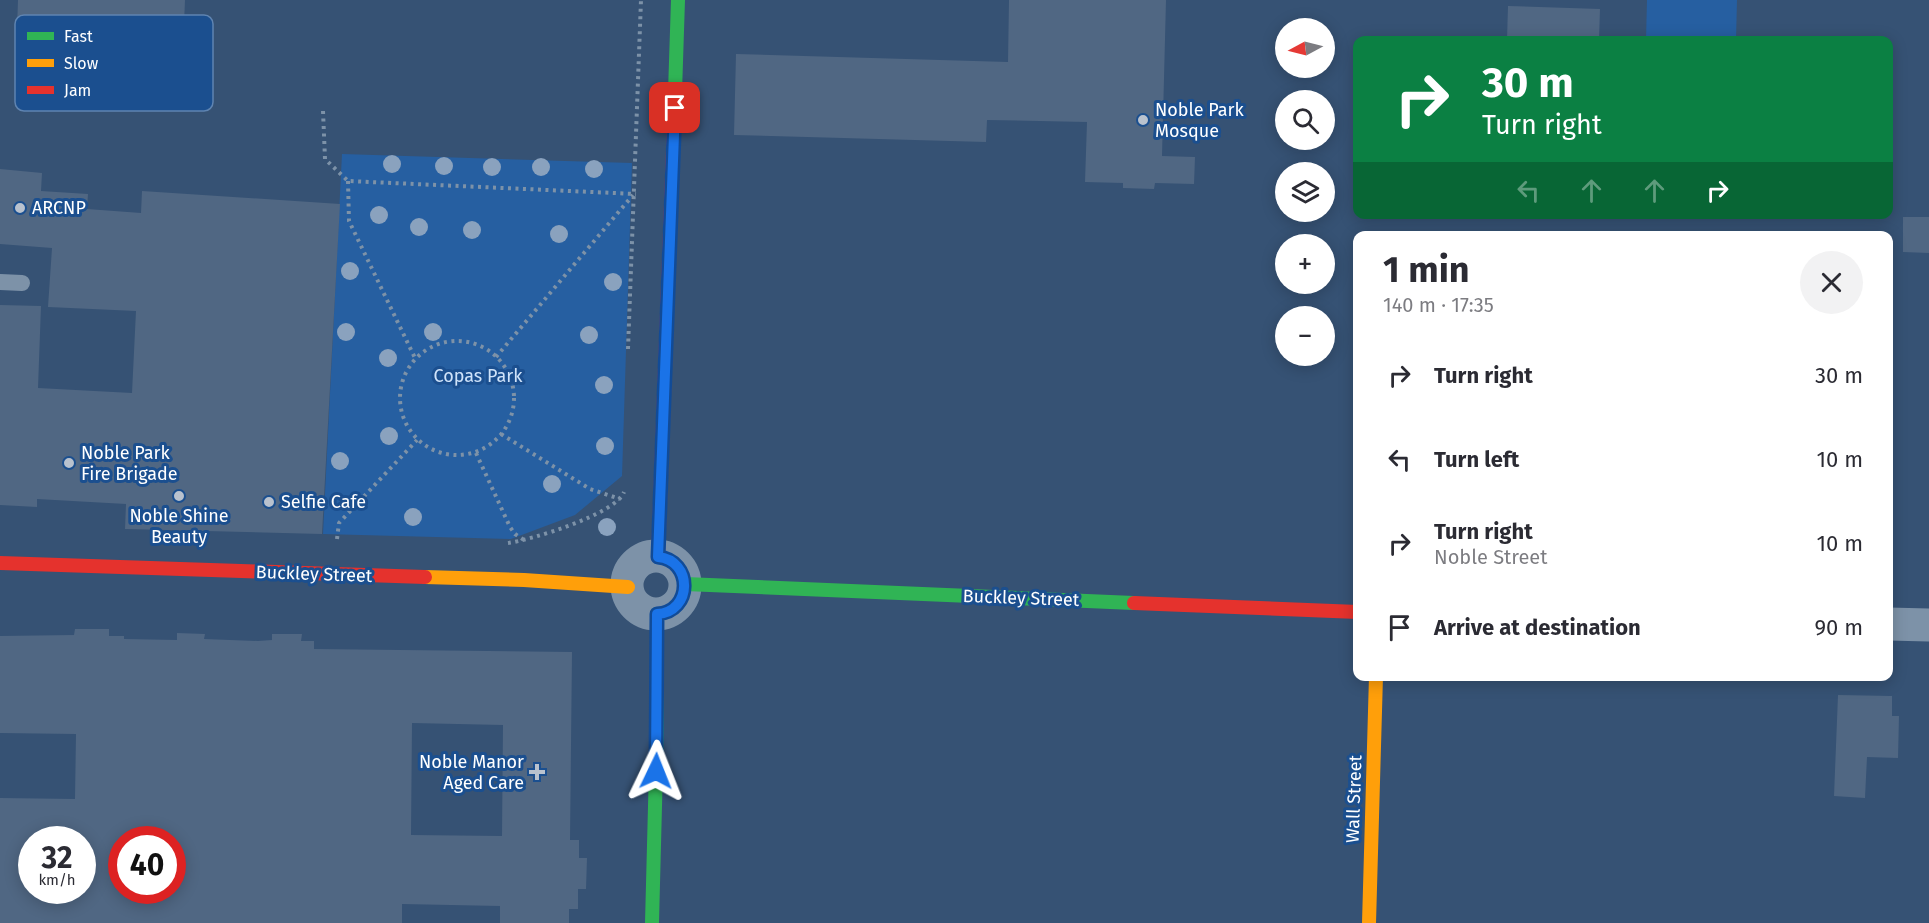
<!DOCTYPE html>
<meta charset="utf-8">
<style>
:root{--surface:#fff;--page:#f2f2f3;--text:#2b2b33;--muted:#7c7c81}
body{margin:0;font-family:"Fira Sans",sans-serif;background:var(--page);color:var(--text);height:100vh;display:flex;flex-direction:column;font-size:22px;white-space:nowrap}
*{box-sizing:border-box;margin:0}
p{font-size:20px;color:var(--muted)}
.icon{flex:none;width:33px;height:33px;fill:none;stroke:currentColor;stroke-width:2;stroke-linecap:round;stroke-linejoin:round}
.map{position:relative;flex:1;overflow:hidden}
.sheet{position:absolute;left:1353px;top:231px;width:540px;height:450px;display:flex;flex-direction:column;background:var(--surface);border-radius:12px;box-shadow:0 3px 15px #0003}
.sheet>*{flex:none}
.banner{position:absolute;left:1353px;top:36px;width:540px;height:183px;border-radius:12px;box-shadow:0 3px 15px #0003;background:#0b8043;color:#fff;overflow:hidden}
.needle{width:39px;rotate:263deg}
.buttons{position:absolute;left:1275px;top:18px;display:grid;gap:12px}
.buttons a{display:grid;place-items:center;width:60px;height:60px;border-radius:50%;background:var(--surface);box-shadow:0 3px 15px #0003;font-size:30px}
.speed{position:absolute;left:18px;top:826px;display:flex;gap:12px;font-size:30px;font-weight:700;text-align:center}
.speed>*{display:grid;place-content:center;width:78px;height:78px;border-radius:50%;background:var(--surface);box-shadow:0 3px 15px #0003;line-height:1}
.speed small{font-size:15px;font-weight:400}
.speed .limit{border:9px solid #d22;background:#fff;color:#111}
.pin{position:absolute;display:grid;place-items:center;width:51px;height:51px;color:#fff;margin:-26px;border-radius:12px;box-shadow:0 3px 9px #0006}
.me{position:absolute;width:66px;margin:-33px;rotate:2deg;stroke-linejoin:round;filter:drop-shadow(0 0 4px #0008)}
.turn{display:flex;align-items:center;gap:21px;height:126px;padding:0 30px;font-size:27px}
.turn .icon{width:78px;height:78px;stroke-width:2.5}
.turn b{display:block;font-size:42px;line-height:51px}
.lanes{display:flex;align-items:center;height:57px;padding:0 30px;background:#0003;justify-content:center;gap:30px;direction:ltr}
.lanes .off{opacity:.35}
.round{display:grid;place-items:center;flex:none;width:63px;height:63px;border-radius:32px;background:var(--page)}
.summary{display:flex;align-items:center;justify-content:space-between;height:102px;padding:0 30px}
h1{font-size:36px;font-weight:700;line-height:45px}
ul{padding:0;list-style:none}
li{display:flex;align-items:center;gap:18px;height:84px;padding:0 30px}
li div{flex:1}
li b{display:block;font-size:22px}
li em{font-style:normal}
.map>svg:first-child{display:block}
</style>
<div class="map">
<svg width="1929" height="923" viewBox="0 0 1929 923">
<rect width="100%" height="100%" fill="#365274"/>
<!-- green -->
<g fill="#265fa1">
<polygon points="1647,0 1737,0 1736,40 1646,40"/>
<polygon points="342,154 632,163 622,476 575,515 511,539 323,534"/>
</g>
<!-- building -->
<g fill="#506783" fill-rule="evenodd">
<polygon points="18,0 185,0 183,49 110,47 111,62 16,58"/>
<polygon points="1009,0 1166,0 1162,156 1195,157 1194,184 1155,183 1154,189 1123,188 1123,183 1085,182 1087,122 987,120 986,142 734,135 736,54 1008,62"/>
<polygon points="1508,6 1600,9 1599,40 1507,40"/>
<polygon points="0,169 42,173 41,191 88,194 87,209 141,213 142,191 340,204 322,534 125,529 126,504 37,499 37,507 0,505 0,305 41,306 38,388 132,393 136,311 48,307 52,248 0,244"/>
<polygon points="1903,217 1929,217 1929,253 1903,252"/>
<path d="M75,629h34v7h15v3l53,1v-7l28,1 -1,5 54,2 14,-1v-6h30l-1,7h13v8l258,3 -2,188h9v18h8l-1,31h-8v20h-9v14h-69v-17l-98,-2v19h-402v-125l75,1 1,-65 -76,-1v-97l74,-1zM412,723l91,2 -1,111 -91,-1zM32,840h50v51h-50zM122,840h50v51h-50z"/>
<polygon points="1838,695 1892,696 1892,716 1899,716 1898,758 1867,757 1865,798 1834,796"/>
</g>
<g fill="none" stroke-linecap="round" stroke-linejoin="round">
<!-- path -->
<g stroke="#7d92a8" stroke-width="4" stroke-dasharray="3 4.5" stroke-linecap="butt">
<polyline points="323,111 325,159 348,181 636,194"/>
<polyline points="348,181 349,221 415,358"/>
<circle cx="457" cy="398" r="57"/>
<polyline points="628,349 641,0"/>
<polyline points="496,357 633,195"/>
<polyline points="501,434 590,489 620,499"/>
<polyline points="476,453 510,527 515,534 524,540"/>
<polyline points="337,539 339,523 417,440"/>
<path d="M508,543c23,-3 108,-29 116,-51"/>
</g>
<!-- lane -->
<polyline stroke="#7d92a8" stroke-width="16" points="0,282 22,283"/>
<!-- street -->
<g stroke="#7d92a8" stroke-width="33">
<circle cx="656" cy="585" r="29"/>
<polyline points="1888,624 1929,625"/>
</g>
<!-- fast -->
<g stroke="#30b455" stroke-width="14">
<polyline points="674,123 678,0"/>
<polyline points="685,584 1134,603"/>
<polyline points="652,923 657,728 657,614"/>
</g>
<!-- slow -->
<g stroke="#ff9f0a" stroke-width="14">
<polyline points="425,577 524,580 628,587"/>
<polyline points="1369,923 1376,676"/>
</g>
<!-- jam -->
<g stroke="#e5322d" stroke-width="14">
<polyline points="658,557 674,123"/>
<polyline points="0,563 425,577"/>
<polyline points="1134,603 1358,612"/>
</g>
</g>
<!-- trees -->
<g fill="#8aa2be">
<circle cx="392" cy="164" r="9"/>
<circle cx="444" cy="166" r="9"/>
<circle cx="492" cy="167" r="9"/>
<circle cx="541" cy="167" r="9"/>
<circle cx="594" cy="169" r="9"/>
<circle cx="379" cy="215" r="9"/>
<circle cx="419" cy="227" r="9"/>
<circle cx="472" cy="230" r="9"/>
<circle cx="559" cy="234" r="9"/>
<circle cx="350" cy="271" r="9"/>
<circle cx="613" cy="282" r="9"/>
<circle cx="346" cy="332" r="9"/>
<circle cx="433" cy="332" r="9"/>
<circle cx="589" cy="335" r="9"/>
<circle cx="388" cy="358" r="9"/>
<circle cx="604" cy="385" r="9"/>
<circle cx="389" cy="436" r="9"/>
<circle cx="605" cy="446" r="9"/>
<circle cx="340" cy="461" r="9"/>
<circle cx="552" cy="484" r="9"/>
<circle cx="413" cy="517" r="9"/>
<circle cx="607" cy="527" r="9"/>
</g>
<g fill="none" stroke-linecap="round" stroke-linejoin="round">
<defs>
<path id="route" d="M656,771l1,-157c36,-2 36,-54 1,-57l17,-449"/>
</defs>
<!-- route casing -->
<use href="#route" stroke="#114b97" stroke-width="15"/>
<!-- route -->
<use href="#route" stroke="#1a73e8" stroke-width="10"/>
</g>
<!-- markers -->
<g fill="#b9c2ce" stroke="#1b4f8f" stroke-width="2">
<circle cx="1143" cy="120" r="6"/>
<circle cx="20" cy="208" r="6"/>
<circle cx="69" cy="463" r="6"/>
<circle cx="179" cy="496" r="6"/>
<circle cx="269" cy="502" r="6"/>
<path d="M534 763h6v6h6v6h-6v6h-6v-6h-6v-6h6z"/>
</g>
<g text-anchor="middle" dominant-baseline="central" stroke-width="6" stroke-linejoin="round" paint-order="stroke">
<!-- poi labels -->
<g font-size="18" fill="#fff" stroke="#1b4f8f" text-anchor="start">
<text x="1155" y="110">Noble Park<tspan x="1155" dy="21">Mosque</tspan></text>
<text x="32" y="208">ARCNP</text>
<text x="81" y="453">Noble Park<tspan x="81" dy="21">Fire Brigade</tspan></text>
<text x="281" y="502">Selfie Cafe</text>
<text x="179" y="516" text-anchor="middle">Noble Shine<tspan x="179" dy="21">Beauty</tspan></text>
<text x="524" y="762" text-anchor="end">Noble Manor<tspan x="524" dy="21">Aged Care</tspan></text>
</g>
<!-- park labels -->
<g font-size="18" fill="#cfe3fa" stroke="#1b4f8f">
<text x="478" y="376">Copas Park</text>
</g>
<!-- street labels -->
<g font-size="18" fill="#fff" stroke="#1b4f8f">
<text transform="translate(314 574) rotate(2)">Buckley Street</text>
<text transform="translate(1021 598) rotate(2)">Buckley Street</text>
<text transform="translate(1354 799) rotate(-88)">Wall Street</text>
</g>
</g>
<!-- legend -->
<rect x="15" y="15" width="198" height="96" rx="9" fill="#1b4f8f" stroke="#5f84b1" stroke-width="1.5"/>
<rect x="27" y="32" width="27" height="8" fill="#30b455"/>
<rect x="27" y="59" width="27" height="8" fill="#ff9f0a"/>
<rect x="27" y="86" width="27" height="8" fill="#e5322d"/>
<g font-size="16" fill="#fff">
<text x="64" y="42">Fast</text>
<text x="64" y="69">Slow</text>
<text x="64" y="96">Jam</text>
</g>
</svg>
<div class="buttons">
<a><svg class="needle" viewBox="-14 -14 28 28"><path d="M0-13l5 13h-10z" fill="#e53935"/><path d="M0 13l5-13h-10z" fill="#7c7c81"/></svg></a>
<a><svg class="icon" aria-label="search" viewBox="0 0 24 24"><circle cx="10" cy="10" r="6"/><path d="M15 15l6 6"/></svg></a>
<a><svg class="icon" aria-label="layers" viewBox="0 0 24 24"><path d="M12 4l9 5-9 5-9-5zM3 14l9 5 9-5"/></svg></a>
<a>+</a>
<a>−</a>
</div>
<div class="speed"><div>32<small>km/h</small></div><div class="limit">40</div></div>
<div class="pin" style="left:675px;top:108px;background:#d93025"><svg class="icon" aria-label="arrive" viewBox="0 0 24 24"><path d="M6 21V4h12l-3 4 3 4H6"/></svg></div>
<svg class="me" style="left:656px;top:771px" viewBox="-20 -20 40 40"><path d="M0-17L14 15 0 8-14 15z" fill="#1a73e8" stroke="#fff" stroke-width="4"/></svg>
<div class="banner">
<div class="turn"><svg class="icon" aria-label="right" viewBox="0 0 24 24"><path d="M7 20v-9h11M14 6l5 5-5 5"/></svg><div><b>30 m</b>Turn right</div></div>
<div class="lanes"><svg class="icon off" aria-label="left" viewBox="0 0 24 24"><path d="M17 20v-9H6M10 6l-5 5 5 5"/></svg><svg class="icon off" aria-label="ahead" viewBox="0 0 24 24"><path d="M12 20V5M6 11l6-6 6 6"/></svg><svg class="icon off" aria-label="ahead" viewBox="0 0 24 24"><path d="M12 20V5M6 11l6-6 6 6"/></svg><svg class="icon" aria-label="right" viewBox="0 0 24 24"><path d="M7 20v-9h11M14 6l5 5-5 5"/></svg></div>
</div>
<section class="sheet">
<div class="summary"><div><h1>1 min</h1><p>140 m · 17:35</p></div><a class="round"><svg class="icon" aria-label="close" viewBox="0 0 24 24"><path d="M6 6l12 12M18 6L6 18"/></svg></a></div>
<ul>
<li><svg class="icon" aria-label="right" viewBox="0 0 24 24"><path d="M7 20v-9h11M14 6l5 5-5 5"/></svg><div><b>Turn right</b></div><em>30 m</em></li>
<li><svg class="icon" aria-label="left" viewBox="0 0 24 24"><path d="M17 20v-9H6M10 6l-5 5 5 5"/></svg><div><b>Turn left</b></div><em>10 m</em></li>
<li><svg class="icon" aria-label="right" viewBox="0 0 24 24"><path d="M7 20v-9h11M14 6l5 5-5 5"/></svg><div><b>Turn right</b><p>Noble Street</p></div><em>10 m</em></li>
<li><svg class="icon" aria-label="arrive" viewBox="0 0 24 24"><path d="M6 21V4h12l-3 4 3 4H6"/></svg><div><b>Arrive at destination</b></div><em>90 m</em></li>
</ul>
</section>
</div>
